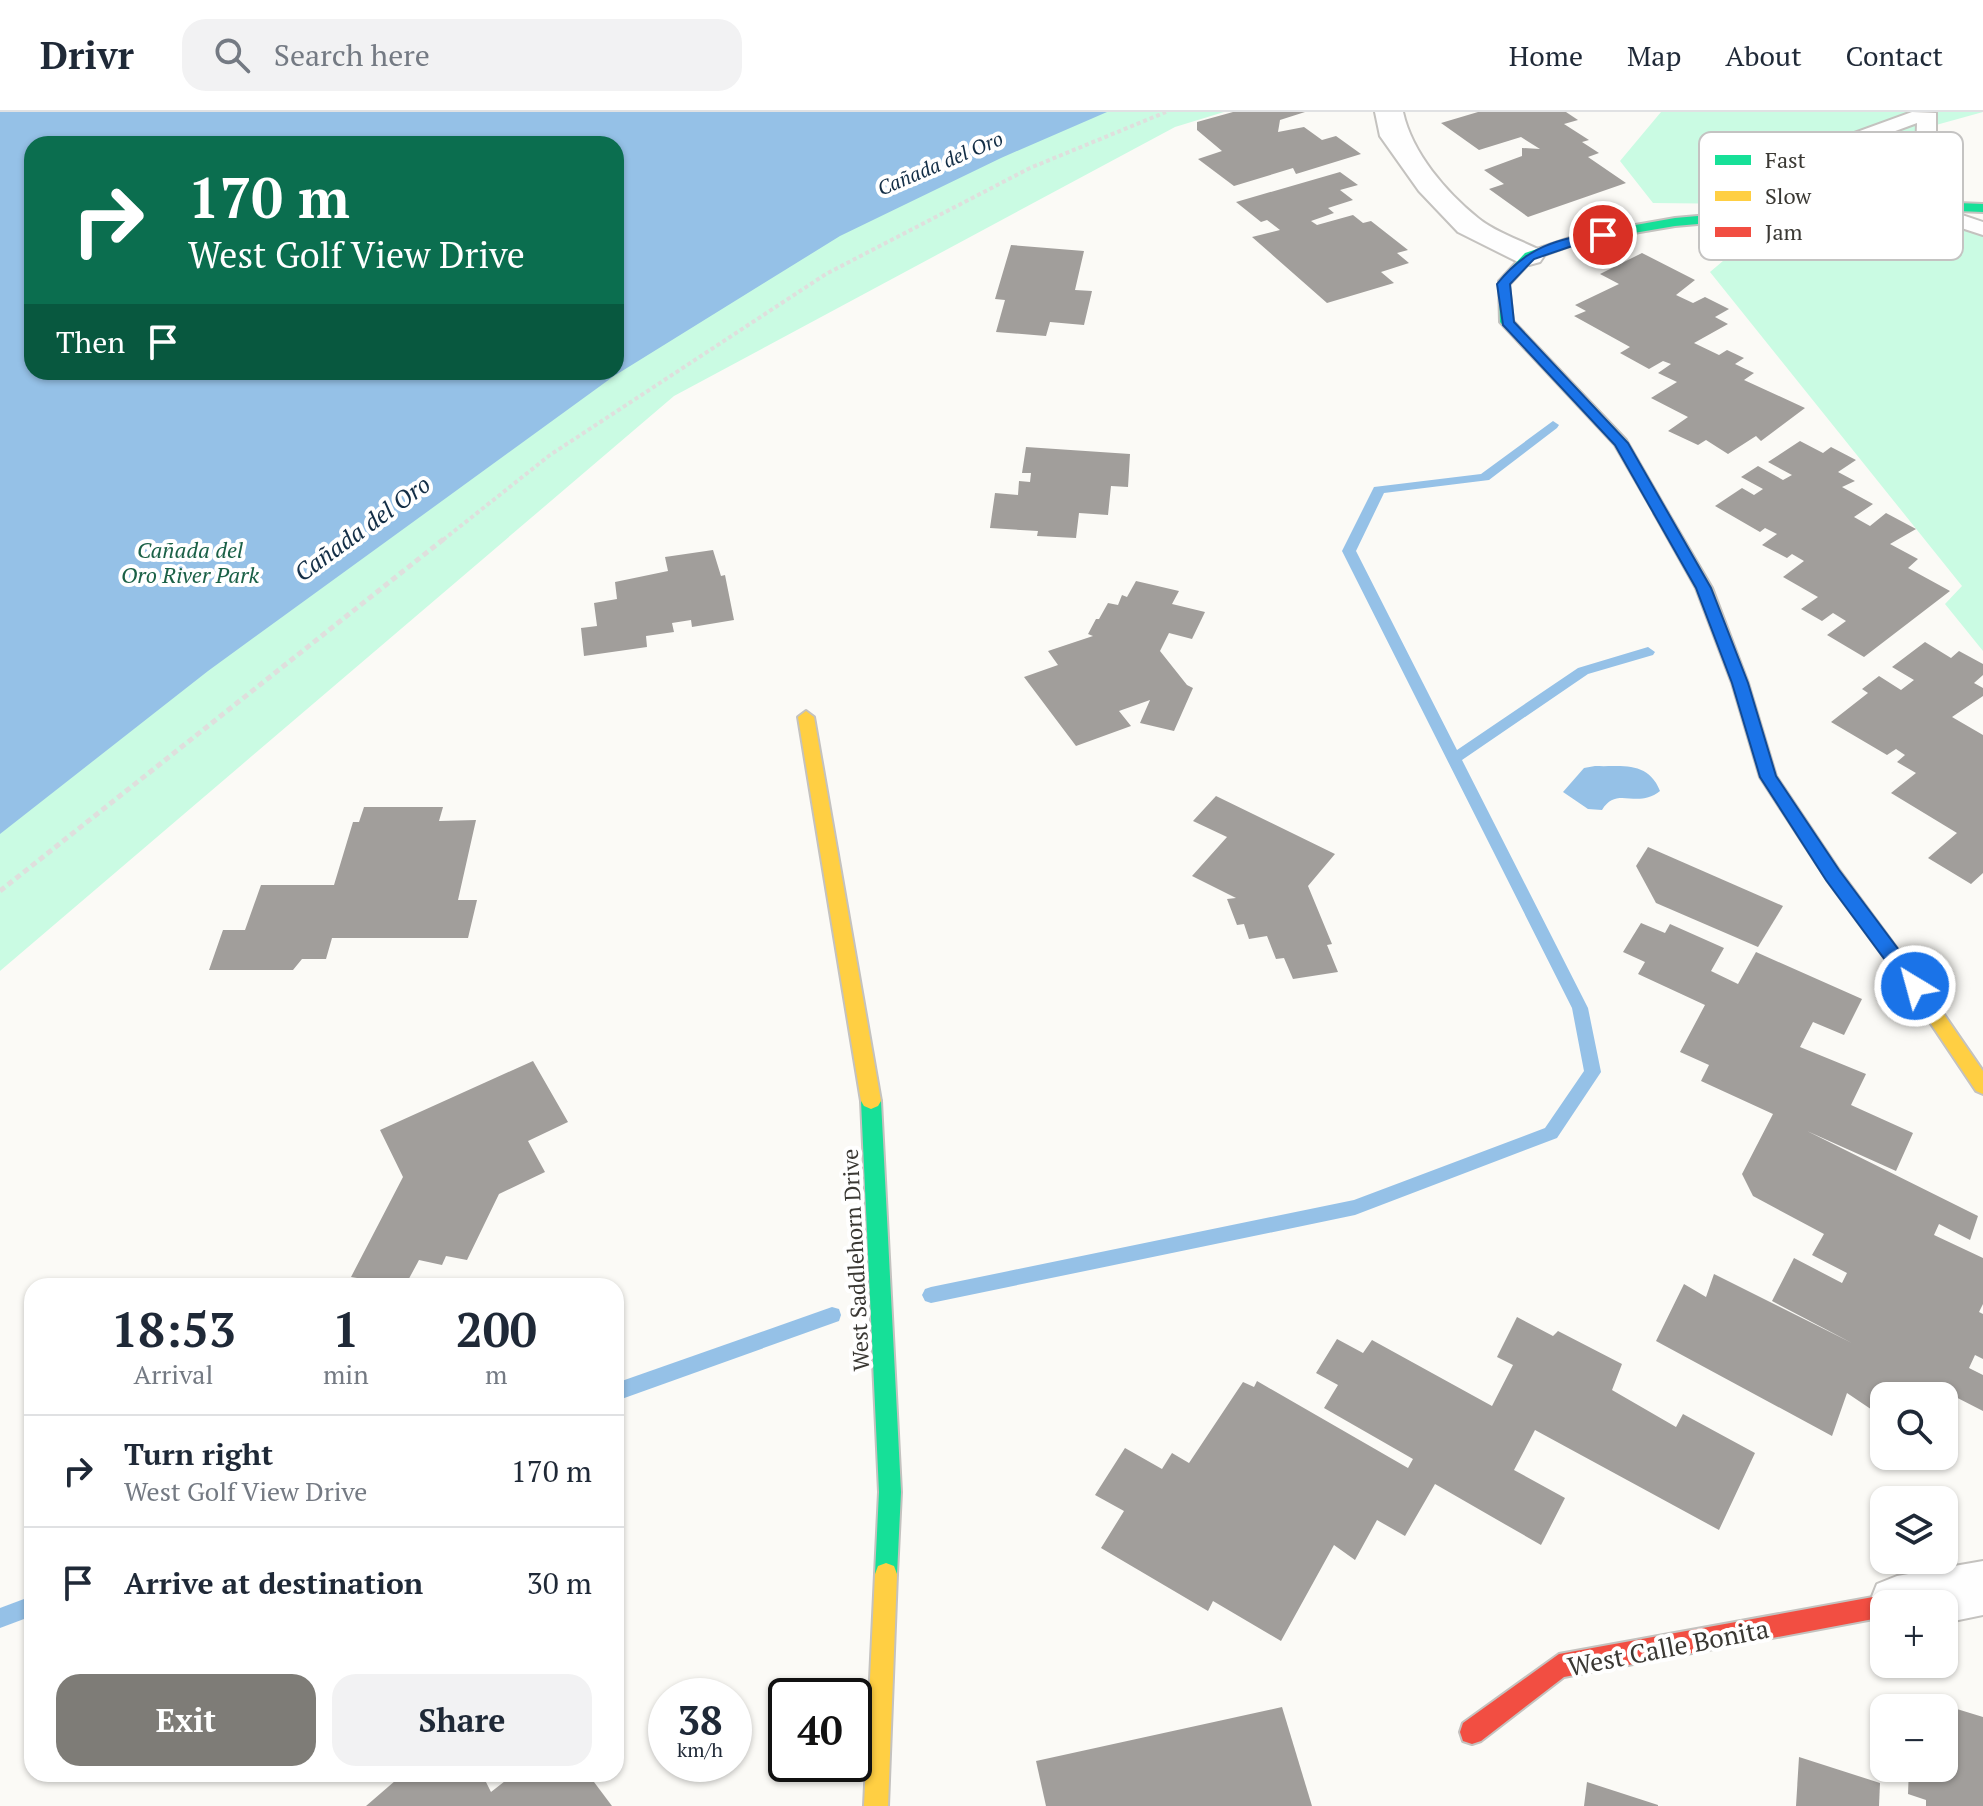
<!DOCTYPE html>
<meta charset="utf-8">
<style>
:root{--surface:#fff;--page:#f2f2f3;--text:#1f2937;--muted:#747a83;--line:#e0e1e3;--accent:#7e7c77}
body{margin:0;font-family:"PT Serif",serif;background:var(--page);color:var(--text);height:100vh;display:flex;flex-direction:column;font-size:30px;white-space:nowrap}
*{box-sizing:border-box;margin:0}
p{font-size:26px;color:var(--muted)}
.icon{flex:none;width:44px;height:44px;fill:none;stroke:currentColor;stroke-width:2;stroke-linecap:round;stroke-linejoin:round}
.map{position:relative;flex:1;overflow:hidden}
.panel{position:absolute;left:24px;top:1166px;width:600px;height:504px;display:flex;flex-direction:column;background:var(--surface);border-radius:24px;box-shadow:0 2px 6px #0004}
.panel>*{flex:none}
.guide{position:absolute;left:24px;top:24px;width:600px;height:244px;border-radius:24px;box-shadow:0 2px 6px #0004;background:#0b6e4f;color:#fff;overflow:hidden}
.fabs{position:absolute;left:1870px;top:1270px;display:grid;gap:16px}
.fabs a{display:grid;place-items:center;width:88px;height:88px;border-radius:16px;background:var(--surface);box-shadow:0 2px 6px #0004;font-size:40px}
.speed{position:absolute;left:648px;top:1566px;display:flex;gap:16px;font-size:40px;font-weight:700;text-align:center}
.speed>*{display:grid;place-content:center;width:104px;height:104px;border-radius:50%;background:var(--surface);box-shadow:0 2px 6px #0004;line-height:1}
.speed small{font-size:20px;font-weight:400}
.speed .limit{border:4px solid #111;border-radius:12px;background:#fff;color:#111}
.pin{position:absolute;display:grid;place-items:center;width:68px;height:68px;color:#fff;margin:-34px;border:4px solid #fff;border-radius:50%;box-shadow:0 2px 8px #0007}
.me{position:absolute;width:88px;margin:-44px;rotate:323deg;stroke-linejoin:round;filter:drop-shadow(0 0 6px #0008)}
.turn{display:flex;align-items:center;gap:28px;height:168px;padding:0 32px;font-size:36px}
.turn .icon{width:104px;height:104px;stroke-width:2.5}
.turn b{display:block;font-size:56px;line-height:68px}
.then{display:flex;align-items:center;height:76px;padding:0 32px;background:#0003;gap:16px;font-size:30px}
.eta{display:flex;justify-content:space-evenly;align-items:center;height:136px;text-align:center}
.eta b{font-size:48px;font-weight:600;line-height:56px}
.button{display:flex;gap:16px;margin-top:auto;padding:16px 32px}
.button a{flex:1;height:92px;border-radius:24px;background:var(--accent);color:#fff;font-size:32px;font-weight:600;line-height:92px;text-align:center}
.button a+a{background:var(--page);color:var(--text)}
ul{padding:0;list-style:none}
li{display:flex;align-items:center;gap:24px;height:112px;padding:0 32px;border-top:2px solid var(--line)}
li div{flex:1}
li b{display:block;font-size:30px}
li em{font-style:normal}
header{display:flex;align-items:center;gap:48px;box-sizing:border-box;height:112px;padding:0 40px;background:var(--surface);border-bottom:2px solid var(--line)}
header strong{font-size:38px}
nav{display:flex;gap:44px;margin-inline-start:auto;font-size:28px}
.search{width:560px;height:72px;background:var(--page);display:flex;align-items:center;gap:20px;box-sizing:border-box;padding:0 28px;border-radius:24px;color:var(--muted);font-size:30px}
.map>svg:first-child{display:block}
</style>
<header>
<strong>Drivr</strong>
<div class="search"><svg class="icon" aria-label="search" viewBox="0 0 24 24"><circle cx="10" cy="10" r="6"/><path d="M15 15l6 6"/></svg>Search here</div>
<nav><a>Home</a><a>Map</a><a>About</a><a>Contact</a></nav>
</header>
<div class="map">
<svg width="1983" height="1694" viewBox="0 0 1983 1694">
<rect width="100%" height="100%" fill="#fbfaf6"/>
<!-- green -->
<g fill="#cafbe3" fill-rule="evenodd">
<path d="M0,0h1224l-49,15 -501,269 -674,575zM32,32h584v228h-584z"/>
<polygon points="1661,0 1983,0 1763,61 1748,92 1653,91 1620,49"/>
<polygon points="1918,110 1983,121 1983,539 1945,492 1962,474 1710,160 1743,132 1800,113"/>
</g>
<!-- water -->
<g fill="#95c1e7" fill-rule="evenodd">
<path d="M0,0h1107l-106,46 -161,78 -226,140 -406,295 -208,163zM32,32h584v228h-584z"/>
<path d="M1595,654c28,1 53,-5 65,25 -24,19 -43,-6 -58,19l-14,-1 -25,-17 21,-24z"/>
</g>
<g fill="none" stroke-linecap="round" stroke-linejoin="round">
<!-- stream -->
<g fill="#95c1e7" fill-rule="evenodd">
<polygon points="1553,309 1559,313 1557,316 1489,368 1384,381 1356,439 1457,638 1578,556 1648,535 1655,540 1653,543 1588,562 1462,648 1588,896 1601,960 1557,1026 1355,1103 931,1191 925,1189 922,1183 925,1177 931,1175 1354,1088 1545,1016 1584,959 1572,896 1342,439 1374,375 1481,362"/>
<polygon points="832,1195 839,1197 841,1203 839,1209 616,1289 616,1271"/>
<polygon points="32,1484 32,1504 0,1516 0,1496"/>
</g>
</g>
<!-- building -->
<g fill="#a19e9b">
<polygon points="1233,0 1305,0 1280,8 1278,20 1304,15 1322,28 1336,24 1361,42 1296,62 1293,56 1234,74 1198,47 1222,39 1197,18 1197,10"/>
<polygon points="1478,0 1566,0 1578,8 1564,12 1589,28 1582,30 1599,41 1588,45 1626,71 1528,105 1489,77 1504,72 1484,58 1522,44 1522,36 1540,37 1521,25 1479,38 1441,11"/>
<polygon points="1340,60 1358,73 1340,78 1353,88 1328,96 1334,101 1311,109 1317,113 1353,103 1363,111 1371,109 1408,138 1397,141 1409,151 1381,160 1394,171 1327,191 1252,125 1280,118 1267,108 1261,110 1236,90"/>
<polygon points="1011,133 1084,139 1075,178 1092,179 1084,213 1050,210 1046,224 996,220 1005,188 995,187"/>
<polygon points="1642,141 1695,168 1676,183 1693,191 1705,185 1729,197 1715,205 1728,212 1694,231 1719,243 1727,238 1744,246 1735,252 1754,261 1744,268 1805,296 1761,329 1756,324 1728,342 1706,328 1698,333 1668,319 1688,305 1651,286 1677,270 1658,261 1671,252 1663,249 1649,257 1620,241 1630,235 1574,204 1586,199 1575,193 1619,172 1600,162"/>
<polygon points="1800,329 1823,341 1831,335 1856,348 1838,360 1855,369 1842,375 1873,392 1854,405 1870,414 1886,401 1916,417 1890,432 1918,447 1908,456 1950,479 1864,545 1827,523 1846,509 1833,501 1822,509 1801,497 1818,485 1783,465 1804,449 1792,442 1787,446 1762,433 1777,422 1765,416 1760,420 1715,394 1742,376 1754,383 1763,377 1741,365 1758,354 1783,368 1792,363 1768,350"/>
<polygon points="1026,335 1130,342 1128,375 1111,374 1108,403 1079,401 1076,426 1037,424 1038,419 990,416 995,381 1018,383 1019,369 1030,370 1031,361 1022,361"/>
<polygon points="713,438 721,464 725,463 734,508 692,515 691,508 672,511 674,520 646,524 647,535 584,544 581,516 597,514 594,491 617,487 615,470 668,459 665,445"/>
<polygon points="1136,469 1179,479 1172,492 1205,500 1192,527 1169,521 1160,539 1187,573 1193,576 1174,619 1140,611 1150,588 1119,599 1131,614 1076,634 1024,565 1058,553 1048,539 1093,524 1088,522 1096,507 1099,507 1108,491 1118,493 1122,483 1127,485"/>
<polygon points="1925,530 1951,546 1959,539 1983,552 1983,563 1974,571 1983,576 1983,584 1952,605 1983,623 1983,761 1971,772 1928,746 1957,721 1891,681 1916,661 1897,650 1905,643 1896,637 1887,643 1831,610 1868,581 1862,577 1879,564 1901,578 1914,568 1892,555"/>
<polygon points="1216,684 1335,742 1308,774 1332,832 1327,833 1338,860 1293,867 1284,846 1276,847 1267,824 1249,827 1244,812 1237,813 1227,787 1236,786 1192,764 1227,725 1193,709"/>
<polygon points="364,695 443,695 439,709 476,708 458,788 477,788 468,826 332,826 326,847 302,847 293,858 209,858 223,818 245,818 261,773 334,773 353,710 359,710"/>
<polygon points="1648,735 1783,794 1758,835 1656,791 1636,754"/>
<polygon points="1641,811 1665,821 1670,812 1724,836 1711,859 1738,872 1756,840 1862,887 1844,923 1813,910 1800,935 1866,962 1851,993 1913,1021 1896,1059 1807,1019 1978,1104 1970,1128 1939,1112 1934,1123 1983,1146 1983,1192 1979,1200 1983,1202 1983,1247 1975,1243 1969,1256 1983,1263 1983,1299 1940,1277 1938,1284 1884,1284 1884,1306 1847,1281 1832,1324 1656,1229 1684,1172 1706,1185 1714,1162 1852,1231 1772,1189 1794,1146 1842,1171 1847,1161 1812,1143 1824,1122 1753,1084 1742,1062 1773,1002 1701,969 1709,953 1680,940 1705,893 1638,862 1645,850 1623,840"/>
<polygon points="533,949 568,1010 528,1029 545,1060 499,1082 467,1148 446,1144 442,1153 419,1148 405,1174 351,1165 403,1065 380,1018"/>
<polygon points="1517,1205 1553,1224 1558,1219 1622,1252 1612,1278 1676,1315 1683,1302 1755,1341 1719,1418 1535,1318 1514,1358 1565,1386 1541,1433 1435,1372 1405,1424 1377,1408 1355,1448 1334,1433 1281,1529 1213,1489 1208,1499 1101,1436 1124,1399 1095,1383 1125,1336 1162,1357 1172,1341 1189,1351 1243,1270 1254,1275 1257,1269 1408,1356 1413,1347 1324,1296 1338,1273 1316,1261 1337,1227 1363,1241 1372,1228 1492,1294 1513,1253 1497,1245"/>
<polygon points="1934,1590 1983,1605 1983,1694 1926,1694 1926,1688 1908,1682 1909,1656 1944,1656 1944,1596 1933,1596"/>
<polygon points="1282,1595 1312,1694 1046,1694 1036,1649"/>
<polygon points="1799,1645 1880,1671 1879,1694 1796,1694"/>
<polygon points="403,1662 482,1662 491,1680 514,1662 588,1662 612,1694 366,1694"/>
<polygon points="1587,1670 1658,1693 1658,1694 1584,1694"/>
</g>
<g fill="none" stroke-linecap="round" stroke-linejoin="round">
<defs>
<path id="lane" d="M1912,0l24,1v42l19,39 -2,13 3,6 27,9v13l-40,-13 -135,-22 -25,-11 -10,-15 7,-14zM1917,11l-1,32 19,39 -2,14 -114,-18 -22,-9 -4,-7 2,-6z"/>
<g id="street">
<path d="M1375,0h28c9,41 43,80 75,106 17,14 42,22 62,32l4,6 -4,6 -11,3 -11,-3 -60,-30 -39,-41 -39,-55z"/>
<polygon points="1983,1449 1983,1503 1944,1511 1944,1492 1884,1492 1884,1514 1877,1512 1869,1492 1877,1472 1897,1464"/>
</g>
<g id="fast">
<polygon points="1881,88 1983,92 1983,100 1881,96 1675,114 1581,130 1533,147 1509,173 1513,209 1626,328 1668,401 1666,404 1656,404 1615,333 1500,210 1499,169 1525,141 1579,123 1675,106"/>
<polygon points="871,981 878,984 881,989 901,1380 897,1462 894,1470 886,1473 878,1470 875,1462 879,1380 861,989 864,984"/>
</g>
<g id="slow">
<polygon points="1661,397 1668,401 1712,476 1748,571 1776,664 1839,758 1921,869 1983,959 1983,982 1976,979 1909,879 1827,768 1760,665 1732,571 1696,476 1654,401"/>
<polygon points="806,599 814,605 881,989 878,994 871,997 864,994 861,989 798,605"/>
<polygon points="886,1451 894,1454 897,1462 888,1694 864,1694 875,1462 878,1454"/>
</g>
<polygon id="jam" points="1884,1483 1892,1486 1895,1492 1884,1492 1884,1505 1564,1565 1481,1629 1472,1632 1463,1629 1460,1620 1463,1611 1559,1542"/>
</defs>
<!-- lane casing -->
<use href="#lane" stroke="#c4c2bf" stroke-width="4"/>
<!-- street casing -->
<use href="#street" stroke="#c4c2bf" stroke-width="4"/>
<!-- fast casing -->
<use href="#fast" stroke="#c4c2bf" stroke-width="4"/>
<!-- slow casing -->
<use href="#slow" stroke="#c4c2bf" stroke-width="4"/>
<!-- jam casing -->
<use href="#jam" stroke="#c4c2bf" stroke-width="4"/>
<!-- path-far1 -->
<polyline stroke="#dfdfdd" stroke-width="4" stroke-dasharray="4 3" stroke-linecap="butt" points="443,428 550,343 826,162 1030,56 1166,0"/>
<!-- path -->
<polyline stroke="#dfdfdd" stroke-width="5" stroke-dasharray="6 4" stroke-linecap="butt" points="0,779 445,426"/>
<!-- lane -->
<use href="#lane" fill="#fefefe" fill-rule="evenodd"/>
<!-- street -->
<use href="#street" fill="#fefefe" fill-rule="evenodd"/>
<!-- fast -->
<use href="#fast" fill="#16e098" fill-rule="evenodd"/>
<!-- slow -->
<use href="#slow" fill="#ffcf43" fill-rule="evenodd"/>
<!-- jam -->
<use href="#jam" fill="#f24e42" fill-rule="evenodd"/>
</g>
<!-- route -->
<path fill="#1a73e8" stroke="#114b97" stroke-width="2" d="M1603,119l6,4 -2,3 -26,5 -47,16 -24,25 4,38 114,121 83,145 37,95 28,93 63,94 83,111 2,5 -2,5h-14l-82,-111 -66,-103 -28,-94 -36,-95 -81,-143 -112,-120 -6,-41c30,-38 59,-44 106,-53z"/>
<g text-anchor="middle" dominant-baseline="central" stroke-width="8" stroke-linejoin="round" paint-order="stroke">
<!-- far-water labels -->
<g font-size="20" font-style="italic" fill="#132e46" stroke="#fff">
<text transform="translate(940 51) rotate(-23)">Cañada del Oro</text>
</g>
<!-- park labels -->
<g font-size="22" font-style="italic" fill="#1b6147" stroke="#fff">
<text x="190" y="437">Cañada del<tspan x="190" dy="25">Oro River Park</tspan></text>
</g>
<!-- street labels -->
<g font-size="22" fill="#3a3833" stroke="#fff">
<text transform="translate(855 1148) rotate(-93)">West Saddlehorn Drive</text>
</g>
<!-- water labels -->
<g font-size="24" font-style="italic" fill="#132e46" stroke="#fff">
<text transform="translate(362 416) rotate(-36)">Cañada del Oro</text>
</g>
<!-- near-street labels -->
<g font-size="26" fill="#3a3833" stroke="#fff">
<text transform="translate(1668 1535) rotate(-11)">West Calle Bonita</text>
</g>
</g>
<!-- legend -->
<rect x="1699" y="20" width="264" height="128" rx="12" fill="#fff" stroke="#c4c3c2" stroke-width="2"/>
<rect x="1715" y="43" width="36" height="10" fill="#16e098"/>
<rect x="1715" y="79" width="36" height="10" fill="#ffcf43"/>
<rect x="1715" y="115" width="36" height="10" fill="#f24e42"/>
<g font-size="22" fill="#3a3833">
<text x="1765" y="56">Fast</text>
<text x="1765" y="92">Slow</text>
<text x="1765" y="128">Jam</text>
</g>
</svg>
<div class="fabs">
<a><svg class="icon" aria-label="search" viewBox="0 0 24 24"><circle cx="10" cy="10" r="6"/><path d="M15 15l6 6"/></svg></a>
<a><svg class="icon" aria-label="layers" viewBox="0 0 24 24"><path d="M12 4l9 5-9 5-9-5zM3 14l9 5 9-5"/></svg></a>
<a>+</a>
<a>−</a>
</div>
<div class="speed"><div>38<small>km/h</small></div><div class="limit">40</div></div>
<div class="pin" style="left:1603px;top:123px;background:#d93025"><svg class="icon" aria-label="arrive" viewBox="0 0 24 24"><path d="M6 21V4h12l-3 4 3 4H6"/></svg></div>
<svg class="me" style="left:1915px;top:874px" viewBox="-20 -20 40 40"><circle r="17" fill="#1a73e8" stroke="#fff" stroke-width="3"/><path d="M0-11L8 9 0 5-8 9z" fill="#fff"/></svg>
<div class="guide">
<div class="turn"><svg class="icon" aria-label="right" viewBox="0 0 24 24"><path d="M7 20v-9h11M14 6l5 5-5 5"/></svg><div><b>170 m</b>West Golf View Drive</div></div>
<div class="then">Then<svg class="icon" aria-label="arrive" viewBox="0 0 24 24"><path d="M6 21V4h12l-3 4 3 4H6"/></svg></div>
</div>
<section class="panel">
<div class="eta">
<div><b>18:53</b><p>Arrival</p></div>
<div><b>1</b><p>min</p></div>
<div><b>200</b><p>m</p></div>
</div>
<ul>
<li><svg class="icon" aria-label="right" viewBox="0 0 24 24"><path d="M7 20v-9h11M14 6l5 5-5 5"/></svg><div><b>Turn right</b><p>West Golf View Drive</p></div><em>170 m</em></li>
<li><svg class="icon" aria-label="arrive" viewBox="0 0 24 24"><path d="M6 21V4h12l-3 4 3 4H6"/></svg><div><b>Arrive at destination</b></div><em>30 m</em></li>
</ul>
<div class="button"><a>Exit</a><a>Share</a></div>
</section>
</div>
